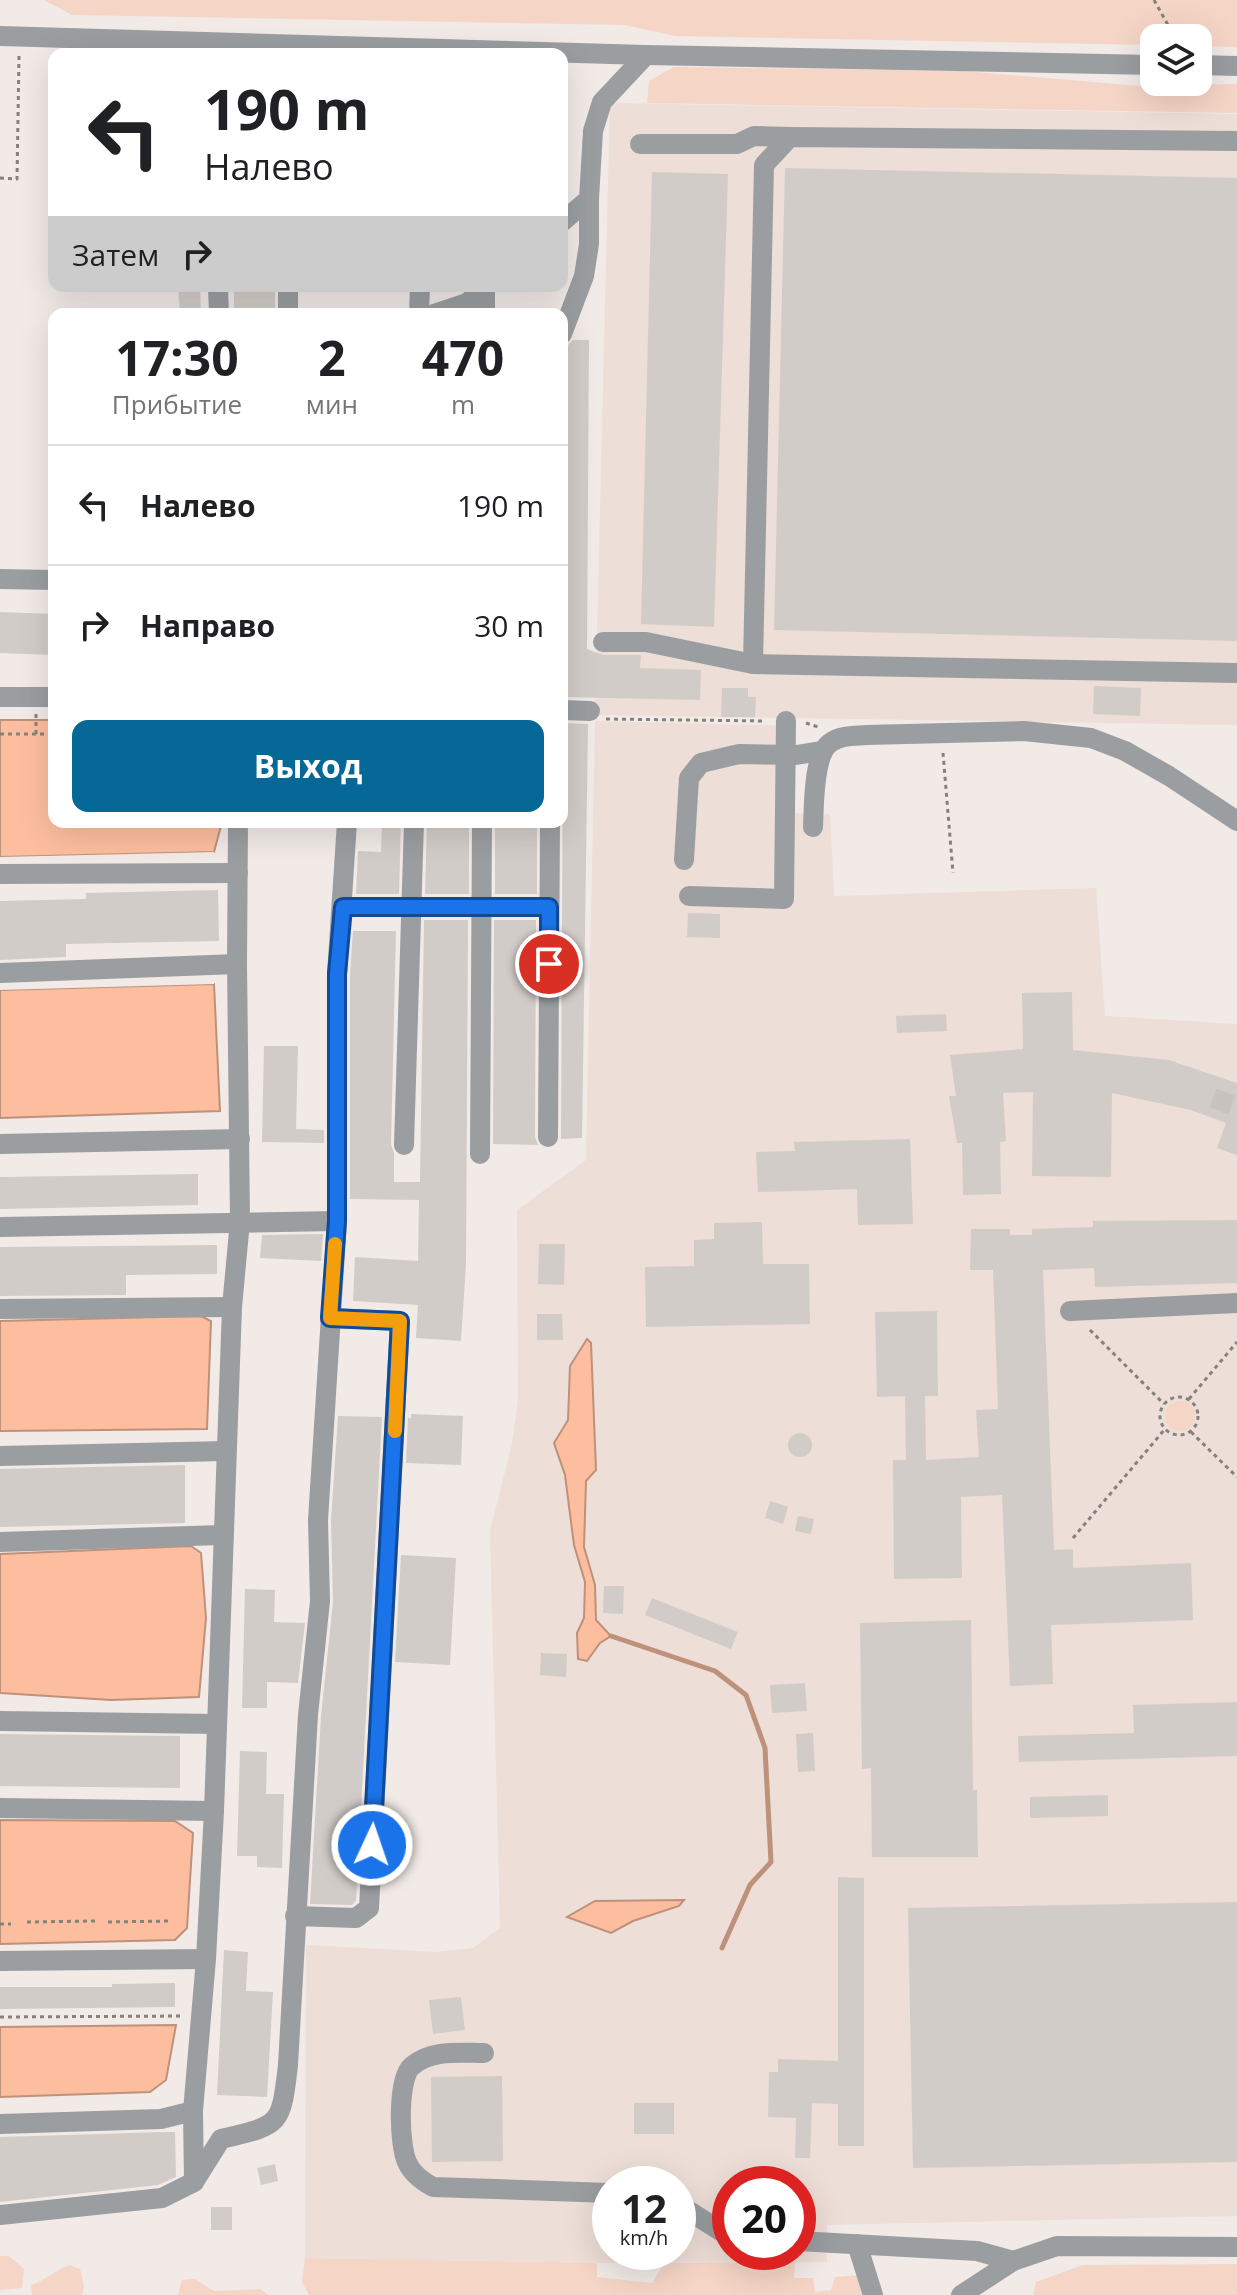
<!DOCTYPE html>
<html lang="ru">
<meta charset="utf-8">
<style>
:root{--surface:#fff;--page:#f2f2f2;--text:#202124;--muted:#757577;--line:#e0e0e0;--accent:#066896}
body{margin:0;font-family:"Open Sans",sans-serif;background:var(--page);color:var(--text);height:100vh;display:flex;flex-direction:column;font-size:30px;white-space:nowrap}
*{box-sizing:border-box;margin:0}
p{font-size:26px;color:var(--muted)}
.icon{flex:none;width:44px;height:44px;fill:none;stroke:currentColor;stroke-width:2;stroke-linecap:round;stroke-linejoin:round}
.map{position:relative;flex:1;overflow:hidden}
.details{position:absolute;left:48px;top:308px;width:520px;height:520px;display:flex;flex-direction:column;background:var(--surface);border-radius:16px;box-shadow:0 8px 32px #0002}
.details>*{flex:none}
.top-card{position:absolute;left:48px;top:48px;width:520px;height:244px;border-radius:16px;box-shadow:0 8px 32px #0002;background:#fff;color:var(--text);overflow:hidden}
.controls{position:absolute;left:1140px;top:24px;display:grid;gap:16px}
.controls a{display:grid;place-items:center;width:72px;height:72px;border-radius:16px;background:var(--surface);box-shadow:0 8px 32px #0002;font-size:40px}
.speed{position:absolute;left:592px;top:2166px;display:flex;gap:16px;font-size:40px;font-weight:700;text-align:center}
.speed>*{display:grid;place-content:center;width:104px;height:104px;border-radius:50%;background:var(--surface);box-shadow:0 8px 32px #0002;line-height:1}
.speed small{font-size:20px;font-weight:400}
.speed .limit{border:12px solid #d22;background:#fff;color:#111}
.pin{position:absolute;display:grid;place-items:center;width:68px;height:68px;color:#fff;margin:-34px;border:4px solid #fff;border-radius:50%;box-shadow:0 2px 8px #0007}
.me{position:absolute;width:88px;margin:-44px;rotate:3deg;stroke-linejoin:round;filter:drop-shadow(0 0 6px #0008)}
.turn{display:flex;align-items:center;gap:28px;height:168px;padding:0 24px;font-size:36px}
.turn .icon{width:104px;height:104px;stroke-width:2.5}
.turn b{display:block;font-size:56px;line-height:68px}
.then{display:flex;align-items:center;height:76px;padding:0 24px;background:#0003;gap:16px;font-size:30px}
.eta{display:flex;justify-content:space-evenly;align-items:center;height:136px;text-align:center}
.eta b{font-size:48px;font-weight:700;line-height:56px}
.button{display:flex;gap:16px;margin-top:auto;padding:16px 24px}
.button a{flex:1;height:92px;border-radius:16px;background:var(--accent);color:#fff;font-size:32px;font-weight:700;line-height:92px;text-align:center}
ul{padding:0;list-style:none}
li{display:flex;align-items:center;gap:24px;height:120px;padding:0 24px;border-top:2px solid var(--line)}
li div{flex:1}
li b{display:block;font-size:30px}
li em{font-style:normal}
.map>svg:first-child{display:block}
</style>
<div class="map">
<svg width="1237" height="2295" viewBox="0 0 1237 2295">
<rect width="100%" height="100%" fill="#f1eae7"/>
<!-- built -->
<g fill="#edded7" fill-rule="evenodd">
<polygon points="610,103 1237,114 1237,725 595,715"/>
<path d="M595,721l201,5 -1,87 35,1 4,82 262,-8 9,128 132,8v1192l-410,9v37l-230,1 -292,-5 1,-313 131,7 36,-4 27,-20 -10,-397 22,-87 6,-45 -1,-189 69,-50zM610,2184h68v68h-68zM730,2184h68v68h-68z"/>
</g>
<!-- green -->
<g fill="#f5d5c6">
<polygon points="44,0 1237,0 1237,47 1198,46 1198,38 1154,38 1154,45 675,36 625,25 72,15"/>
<polygon points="674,67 963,71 1141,86 1237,84 1237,113 647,103 649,81"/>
<circle cx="1180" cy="1416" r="15"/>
<polygon points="0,2256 9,2256 24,2269 22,2288 0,2290"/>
<polygon points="305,2258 597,2263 597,2277 652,2283 664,2263 795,2262 794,2278 813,2278 815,2292 831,2290 835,2277 861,2275 867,2295 309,2295 302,2282"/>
<polygon points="1237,2264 1237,2295 1033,2295 1036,2282 1083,2265"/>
<path d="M70,2265l10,4 4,17 -2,9h-50l-1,-10c15,-5 24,-15 39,-20z"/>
<polygon points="195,2279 214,2291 260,2289 269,2295 178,2295 182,2280"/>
</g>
<!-- water -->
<g fill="#fdbe9f" stroke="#be917b" stroke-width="2">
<polygon points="0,720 54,720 54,822 222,822 214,852 0,857"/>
<polygon points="214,984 220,1111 0,1118 0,990"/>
<polygon points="201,1316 211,1321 207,1429 0,1431 0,1321"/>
<polygon points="587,1339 591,1343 596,1470 586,1481 584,1547 595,1585 596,1620 611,1636 600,1643 587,1661 578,1659 577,1633 584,1618 585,1582 574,1545 565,1475 554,1443 568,1420 570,1366"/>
<polygon points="191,1546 201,1553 206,1618 199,1697 111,1700 0,1693 0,1554"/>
<polygon points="0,1820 175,1821 193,1833 187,1928 175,1940 0,1944"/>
<polygon points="684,1900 679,1906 633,1921 611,1933 567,1917 595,1901"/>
<polygon points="176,2025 166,2080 150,2092 0,2097 0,2027"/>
</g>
<!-- pier -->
<g fill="#f1eae7">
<polygon points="214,852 214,856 0,861 0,857"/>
<polygon points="214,980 214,984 0,990 0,986"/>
</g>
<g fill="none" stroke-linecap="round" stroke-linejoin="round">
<!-- stream -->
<polyline stroke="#be917b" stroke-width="5" points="611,1636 715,1671 746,1695 765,1748 771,1862 750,1885 722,1948"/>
</g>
<!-- building -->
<g fill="#d2ccc8">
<polygon points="785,168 1237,178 1237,641 774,630"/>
<polygon points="652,172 728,174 714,627 641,624"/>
<polygon points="178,286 200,286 201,314 180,314"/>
<rect x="234" y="286" width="41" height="28"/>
<polygon points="573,340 589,340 587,649 603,655 641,655 640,668 701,670 700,700 564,697 567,346"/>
<polygon points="0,612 54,614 54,655 0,653"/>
<polygon points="1094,686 1141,688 1140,716 1093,714"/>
<polygon points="722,688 748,688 748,697 756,697 755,717 721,717"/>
<polygon points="563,723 588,724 582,1138 561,1139"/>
<polygon points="382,822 401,822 399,894 356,894 358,851 381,852"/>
<polygon points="427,822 469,822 469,894 425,894"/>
<rect x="495" y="822" width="42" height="72"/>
<polygon points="218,890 219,941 66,944 66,957 0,960 0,901 86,899 86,893"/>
<polygon points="688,913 720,914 720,938 687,937"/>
<polygon points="424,920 468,920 466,1264 461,1341 416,1338 418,1305 353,1301 355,1257 418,1261 419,1200 350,1199 350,974 353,931 396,931 391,1145 394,1153 394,1182 420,1182"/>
<polygon points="494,920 536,920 535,1137 538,1145 493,1144"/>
<polygon points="1072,992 1073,1050 1169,1060 1237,1083 1237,1155 1217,1148 1226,1123 1191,1110 1112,1093 1111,1177 1032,1176 1033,1092 1003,1093 1006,1141 1000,1142 1001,1194 963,1195 962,1143 957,1143 949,1096 956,1096 950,1055 1023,1049 1022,993"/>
<polygon points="946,1014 947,1031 897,1033 896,1016"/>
<polygon points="264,1046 298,1046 296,1129 324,1130 324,1143 262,1142"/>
<polygon points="910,1139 913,1224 858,1225 857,1189 758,1192 756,1152 795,1151 794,1142"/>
<polygon points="198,1174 198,1205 0,1209 0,1177"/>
<polygon points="1237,1220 1237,1283 1095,1287 1094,1268 1043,1270 1054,1550 1073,1549 1073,1568 1191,1563 1193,1620 1051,1625 1053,1684 1010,1686 1002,1495 961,1497 962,1578 894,1579 893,1460 906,1460 905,1396 877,1397 875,1312 937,1311 938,1396 925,1396 926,1460 979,1457 976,1410 998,1409 993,1270 970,1270 971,1229 1010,1229 1010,1235 1032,1235 1032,1229 1093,1227 1093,1221"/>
<polygon points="762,1222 763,1264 809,1264 810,1324 646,1327 645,1267 694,1266 694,1240 714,1239 714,1223"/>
<polygon points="323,1234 321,1261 260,1258 262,1235"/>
<polygon points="539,1244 565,1244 564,1285 538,1284"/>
<polygon points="217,1245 217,1274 126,1275 126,1295 0,1296 0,1247"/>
<polygon points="537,1314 562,1314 563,1340 537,1340"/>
<polygon points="411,1414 463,1416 461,1465 406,1463 408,1418 411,1418"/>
<polygon points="338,1416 382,1417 356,1901 352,1905 310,1904 321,1716 333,1602 331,1520"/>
<circle cx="800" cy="1445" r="12"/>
<polygon points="185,1465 185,1523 0,1527 0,1469"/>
<polygon points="770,1501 788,1507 783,1524 765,1518"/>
<polygon points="798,1516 814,1519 811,1534 795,1531"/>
<polygon points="401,1555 456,1558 450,1665 395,1662"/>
<polygon points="604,1586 624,1586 623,1614 603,1613"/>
<polygon points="245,1589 275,1590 274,1622 305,1623 298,1683 267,1682 267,1708 242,1708"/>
<polygon points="652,1598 738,1632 731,1649 645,1615"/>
<polygon points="971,1620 973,1790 977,1790 978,1857 872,1857 871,1768 862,1769 860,1623"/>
<polygon points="541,1653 567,1654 566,1677 540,1675"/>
<polygon points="805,1683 807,1711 772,1713 770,1685"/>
<polygon points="1237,1702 1237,1756 1019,1762 1018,1736 1134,1733 1133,1705"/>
<polygon points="813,1733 815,1771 798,1772 796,1734"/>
<polygon points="0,1734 180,1736 180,1788 0,1786"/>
<polygon points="240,1751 267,1752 266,1794 284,1794 282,1868 257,1867 257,1856 237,1856"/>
<polygon points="1108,1795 1108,1816 1030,1818 1030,1797"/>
<polygon points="838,1877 864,1878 864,2146 838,2146 838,2104 812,2103 810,2158 795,2158 796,2118 768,2117 769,2072 778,2072 778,2059 838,2061"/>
<polygon points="1237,1902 1237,2162 913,2168 908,1908"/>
<polygon points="224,1950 248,1952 246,1991 273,1992 267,2097 217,2095"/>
<polygon points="175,1983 175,2007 0,2009 0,1987 112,1987 112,1984"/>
<polygon points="461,1997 465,2030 433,2034 429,2000"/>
<polygon points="502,2076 503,2161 432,2162 431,2077"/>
<rect x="634" y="2103" width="40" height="31"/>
<polygon points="163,2132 175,2132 176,2177 158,2185 0,2202 0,2137"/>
<polygon points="275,2164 278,2181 261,2185 257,2168"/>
<rect x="211" y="2207" width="21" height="23"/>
</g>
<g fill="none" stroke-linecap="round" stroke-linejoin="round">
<!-- minor-tunnel -->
<polyline stroke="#c9c3c0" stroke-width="20" stroke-dasharray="20 10" stroke-linecap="butt" points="1213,1098 1237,1107"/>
<!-- path -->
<g stroke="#85817e" stroke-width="3" stroke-dasharray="4 4" stroke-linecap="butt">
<polyline points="1154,0 1168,25 1170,38"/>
<polyline points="0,178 17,179 19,56"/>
<polyline points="606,719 766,721"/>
<polyline points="806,723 821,728"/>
<polyline points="0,734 54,734"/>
<polyline points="36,734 36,714"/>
<polyline points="943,753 953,873"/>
<polyline points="1090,1330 1164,1404"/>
<circle cx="1179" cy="1416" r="19"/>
<polyline points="1189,1399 1237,1342"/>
<polyline points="1191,1432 1237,1477"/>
<polyline points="1073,1538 1165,1429"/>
<polyline points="27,1922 95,1921"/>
<polyline points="108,1922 168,1921"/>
<polyline points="0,1924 11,1924"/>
<polyline points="0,2017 184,2016"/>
</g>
<!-- minor -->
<g stroke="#9b9ea0" stroke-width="20">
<polyline points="0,36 646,55 1154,65"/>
<polyline points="1198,65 1237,66"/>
<polyline points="640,144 737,144 754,136 790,137"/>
<polyline points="562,222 589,199 593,131 602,102 646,55"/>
<polyline points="218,286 219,314"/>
<polyline points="288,314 288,286"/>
<polyline points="419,314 420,286"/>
<polyline points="434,314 467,303 487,286"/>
<polyline points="485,314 485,288"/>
<polyline points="562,334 584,276 589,244 589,199"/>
<polyline points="0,579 54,580"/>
<polyline points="603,642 646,642 753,664 1237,673"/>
<polyline points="753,664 764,165 790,137 1237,141"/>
<polyline points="0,697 54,697"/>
<polyline points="562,710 590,711"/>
<path d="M813,827c1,-20 0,-72 17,-84 10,-8 24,-7 36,-8l158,-4 67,7 34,13 44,25 68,45"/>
<polyline points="684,860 689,778 701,763 739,754 796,755 821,751"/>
<polyline points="0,874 238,873"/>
<polyline points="689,896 784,899 786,721"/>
<polyline points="343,907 549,907"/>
<polyline points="0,973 237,964"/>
<polyline points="548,1137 550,822"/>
<polyline points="0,1144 240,1139"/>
<polyline points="404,1145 414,822"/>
<polyline points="480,1154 482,822"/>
<polyline points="0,1227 337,1221"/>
<polyline points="0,1309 232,1307"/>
<polyline points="1070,1311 1237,1303"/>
<polyline points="0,1456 226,1451"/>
<polyline points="0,1542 222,1535"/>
<polyline points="0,1721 217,1724"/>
<polyline points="0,1808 214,1811"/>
<polyline points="295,1916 356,1918 369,1908 400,1321 330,1318"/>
<polyline points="0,1961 206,1959"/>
<path d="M484,2053c-23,0 -53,-4 -72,13 -15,12 -13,79 -5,96 5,12 15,19 26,25l177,6"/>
<polyline points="0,2124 161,2119 193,2111"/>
<polyline points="194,2182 193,2111 206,1959 214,1811 232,1307 240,1221 237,964 238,822"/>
<polyline points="678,2204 730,2237"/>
<path d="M0,2215l162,-17 32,-16 27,-43c60,-14 60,-13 67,-74l20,-350 12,-114 -2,-81 19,-299v-247l10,-152"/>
<polyline points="798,2241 977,2251 1013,2261"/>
<polyline points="857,2244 873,2295"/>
<polyline points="961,2295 1013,2261 1057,2246 1237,2247"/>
</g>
</g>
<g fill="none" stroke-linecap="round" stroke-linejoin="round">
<defs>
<polyline id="route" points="372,1845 400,1321 330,1318 337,1221 337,974 343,907 549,907 549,964"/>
</defs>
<!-- route casing -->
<use href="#route" stroke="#114b97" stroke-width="20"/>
<!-- route -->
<use href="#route" stroke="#1a73e8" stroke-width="14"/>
<!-- slow -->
<polyline stroke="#f59e0b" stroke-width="14" points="335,1244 330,1318 400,1321 395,1431"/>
</g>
</svg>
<div class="controls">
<a><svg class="icon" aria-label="layers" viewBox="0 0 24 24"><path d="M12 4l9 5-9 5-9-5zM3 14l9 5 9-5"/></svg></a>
</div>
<div class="speed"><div>12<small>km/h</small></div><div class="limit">20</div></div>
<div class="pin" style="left:549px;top:964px;background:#d93025"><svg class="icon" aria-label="arrive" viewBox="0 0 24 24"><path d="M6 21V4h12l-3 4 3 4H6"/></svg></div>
<svg class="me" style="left:372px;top:1845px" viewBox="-20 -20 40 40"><circle r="17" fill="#1a73e8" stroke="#fff" stroke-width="3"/><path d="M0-11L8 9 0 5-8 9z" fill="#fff"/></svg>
<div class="top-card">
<div class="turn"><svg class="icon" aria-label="left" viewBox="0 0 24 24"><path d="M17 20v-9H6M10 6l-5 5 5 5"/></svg><div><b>190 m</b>Налево</div></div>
<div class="then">Затем<svg class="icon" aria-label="right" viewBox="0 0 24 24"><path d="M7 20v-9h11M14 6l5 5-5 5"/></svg></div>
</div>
<section class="details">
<div class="eta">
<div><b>17:30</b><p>Прибытие</p></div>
<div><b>2</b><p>мин</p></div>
<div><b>470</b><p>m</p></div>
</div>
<ul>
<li><svg class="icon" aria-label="left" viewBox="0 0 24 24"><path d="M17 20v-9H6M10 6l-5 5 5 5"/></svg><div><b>Налево</b></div><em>190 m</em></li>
<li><svg class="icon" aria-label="right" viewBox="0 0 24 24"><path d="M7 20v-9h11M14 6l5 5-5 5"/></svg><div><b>Направо</b></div><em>30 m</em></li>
</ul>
<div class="button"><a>Выход</a></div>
</section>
</div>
